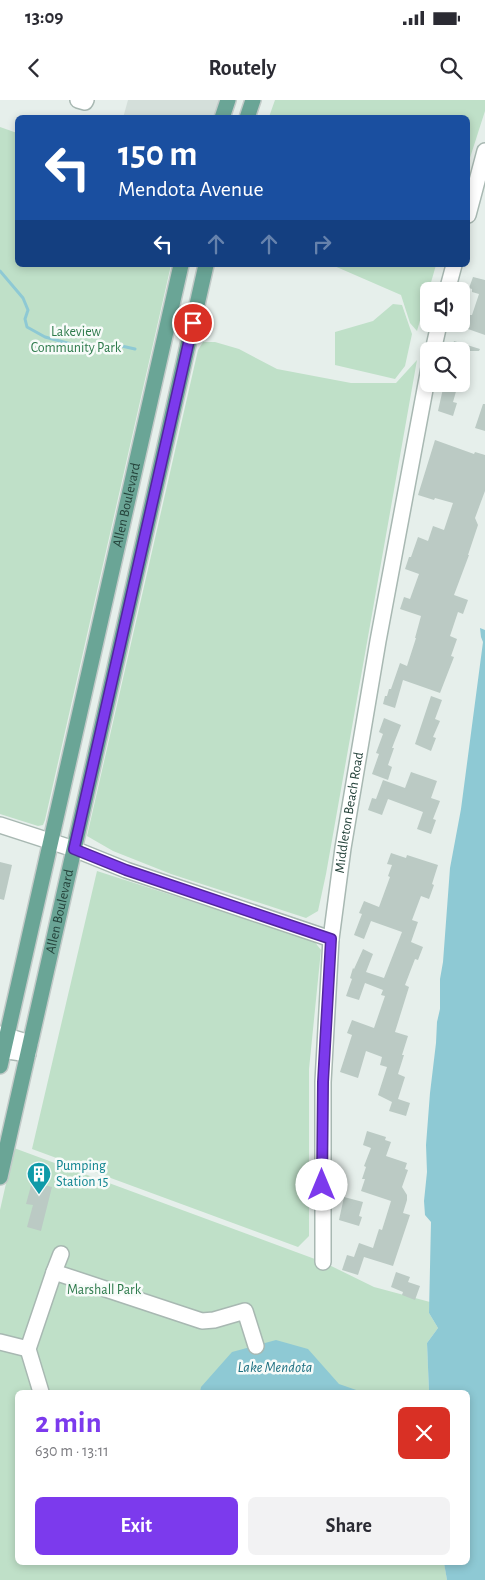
<!DOCTYPE html>
<meta charset="utf-8">
<style>
:root{--surface:#fff;--page:#f2f2f3;--text:#2b2b33;--muted:#7c7c81;--accent:#7c3aed}
body{margin:0;font-family:"Alegreya Sans",sans-serif;background:var(--page);color:var(--text);height:100vh;display:flex;flex-direction:column;font-size:19px;white-space:nowrap}
*{box-sizing:border-box;margin:0}
p{font-size:16px;color:var(--muted)}
.icon{flex:none;width:28px;height:28px;fill:none;stroke:currentColor;stroke-width:2;stroke-linecap:round;stroke-linejoin:round}
.map{position:relative;flex:1;overflow:hidden}
.sheet{position:absolute;left:15px;top:1290px;width:455px;height:175px;display:flex;flex-direction:column;background:var(--surface);border-radius:8px;box-shadow:0 2px 8px #0003}
.sheet>*{flex:none}
.guide{position:absolute;left:15px;top:15px;width:455px;height:152px;border-radius:8px;box-shadow:0 2px 8px #0003;background:#1a4fa0;color:#fff;overflow:hidden}
.buttons{position:absolute;left:420px;top:182px;display:grid;gap:10px}
.buttons a{display:grid;place-items:center;width:50px;height:50px;border-radius:8px;background:var(--surface);box-shadow:0 2px 8px #0003;font-size:25px}
.pin{position:absolute;display:grid;place-items:center;width:42px;height:42px;color:#fff;margin:-21px;border:2px solid #fff;border-radius:50%;box-shadow:0 1px 5px #0007}
.me{position:absolute;width:55px;margin:-28px;rotate:0deg;stroke-linejoin:round;filter:drop-shadow(0 0 4px #0008)}
.turn{display:flex;align-items:center;gap:18px;height:105px;padding:0 20px;font-size:22px}
.turn .icon{width:65px;height:65px;stroke-width:2.5}
.turn b{display:block;font-size:35px;line-height:42px}
.lanes{display:flex;align-items:center;height:48px;padding:0 20px;background:#0003;justify-content:center;gap:25px;direction:ltr}
.lanes .off{opacity:.35}
.round{display:grid;place-items:center;flex:none;width:52px;height:52px;border-radius:8px;background:var(--page)}
.overview{display:flex;align-items:center;justify-content:space-between;height:85px;padding:0 20px}
h1{font-size:30px;font-weight:700;line-height:38px;color:var(--accent)}
.primary-button{display:flex;gap:10px;margin-top:auto;padding:10px 20px}
.primary-button a{flex:1;height:58px;border-radius:8px;background:var(--accent);color:#fff;font-size:20px;font-weight:700;line-height:58px;text-align:center}
.primary-button a+a{background:var(--page);color:var(--text)}
.status{display:flex;justify-content:space-between;align-items:center;height:35px;padding:0 25px;background:var(--surface);direction:ltr}
.status svg{height:14px;fill:currentColor}
header{display:flex;justify-content:space-between;align-items:center;height:65px;padding:0 20px;background:var(--surface);font-size:22px;font-weight:700}
.map>svg:first-child{display:block}
</style>
<div class="status"><b>13:09</b><svg viewBox="0 0 49 12"><path d="M0 12V9h3v3zM5 12V6h3v6zM10 12V3h3v9zM15 12V0h3v12zM26 1h20v11H26zM47 4h2v5h-2z"/></svg></div>
<header><svg class="icon" aria-label="back" viewBox="0 0 24 24"><path d="M15 5l-7 7 7 7"/></svg>Routely<svg class="icon" aria-label="search" viewBox="0 0 24 24"><circle cx="10" cy="10" r="6"/><path d="M15 15l6 6"/></svg></header>
<div class="map">
<svg width="485" height="1480" viewBox="0 0 485 1480">
<rect width="100%" height="100%" fill="#e6efeb"/>
<!-- built -->
<polygon fill="#d4dfda" points="128,0 228,0 222,17 123,18"/>
<!-- green -->
<g fill="#bfe0c8">
<polygon points="275,0 485,0 485,11 468,64 468,18 269,17"/>
<polygon points="0,27 17,33 18,165 171,165 45,720 43,725 38,726 0,714"/>
<polygon points="332,165 436,165 417,231 410,223 401,195"/>
<polygon points="393,204 402,205 412,234 405,266 395,279 335,265 335,232 373,221"/>
<polygon points="203,242 215,242 239,249 277,269 351,283 396,283 417,260 326,774 318,811 306,818 171,774 113,751 87,736 198,250"/>
<polygon points="97,771 314,841 321,850 309,969 309,1136 298,1147 32,1049"/>
<polygon points="14,1048 323,1162 374,1187 430,1202 429,1213 438,1228 427,1243 429,1292 18,1292 18,1462 444,1462 447,1480 0,1480 0,1110"/>
</g>
<!-- water -->
<g fill="#8ec9d4">
<polygon points="480,528 485,530 485,1480 447,1480 444,1463 468,1462 468,1292 429,1292 427,1243 438,1228 429,1213 431,1122 425,1115 424,1101 427,1072 426,1045 430,993 436,943 437,922 440,909 440,879 443,862 450,768 461,709 483,542 481,537"/>
<polygon points="276,1240 308,1249 339,1284 362,1292 200,1292 201,1287 232,1252"/>
</g>
<g fill="none" stroke-linecap="round" stroke-linejoin="round">
<!-- stream -->
<polyline stroke="#8ec9d4" stroke-width="3" points="0,171 23,198 28,210 25,219 27,227 45,237 71,244 117,245 135,249"/>
</g>
<!-- building -->
<g fill="#bbcac4">
<polygon points="473,177 485,180 485,235 468,229 469,224 467,223 470,215 472,215 479,194 472,192 472,189 469,188"/>
<polygon points="454,241 480,249 479,251 451,251"/>
<polygon points="444,284 457,288 453,302 457,303 453,316 438,311"/>
<polygon points="483,304 485,304 485,331 475,328"/>
<polygon points="435,340 474,354 475,352 485,355 485,391 475,418 478,425 468,455 469,455 454,495 468,500 463,514 458,512 450,536 457,539 451,556 454,557 440,593 403,580 395,608 383,604 385,596 387,596 389,589 391,589 400,563 407,566 416,538 415,538 421,516 400,509 404,497 410,499 419,474 405,469 409,457 411,457 418,437 428,441 433,426 444,430 453,403 435,398 434,400 418,395"/>
<polygon points="431,596 442,600 435,619 440,621 433,637 436,638 431,651 415,644"/>
<polygon points="384,618 401,625 392,648 394,648 388,665 392,667 388,680 372,674 379,654 376,653 383,634 379,632"/>
<polygon points="411,672 437,681 431,698 440,701 433,719 436,720 431,734 417,729 423,712 388,699 382,715 368,710 372,698 376,699 383,680 405,688"/>
<polygon points="391,753 406,758 407,755 438,765 432,784 434,785 429,799 421,796 412,820 418,822 411,842 423,847 418,860 415,859 405,885 409,887 395,932 408,936 402,955 404,955 398,974 405,977 398,999 410,1003 406,1016 389,1011 392,1002 378,995 387,967 380,965 382,957 366,951 358,978 340,972 352,935 347,933 352,920 374,928 385,896 381,895 383,890 365,883 359,900 346,896 352,879 350,878 353,868 354,869 363,849 373,854 366,872 384,878 402,832 371,821 364,839 354,835 362,814 359,813 364,801 379,807 390,777 388,776 392,765 387,764"/>
<polygon points="0,762 12,765 4,800 0,799"/>
<polygon points="367,1031 386,1037 385,1040 391,1042 386,1056 407,1063 405,1069 408,1070 402,1087 407,1095 407,1100 403,1113 410,1115 393,1166 364,1157 358,1175 342,1170 347,1155 354,1157 359,1143 373,1148 379,1129 382,1130 391,1101 361,1091 365,1079 362,1079 366,1067 364,1066 371,1048 363,1045"/>
<polygon points="32,1082 52,1087 41,1131 27,1127 33,1105 26,1104"/>
<polygon points="344,1097 363,1102 359,1116 362,1117 359,1126 339,1120"/>
<polygon points="396,1172 410,1177 408,1182 420,1186 415,1200 402,1195 403,1192 391,1187"/>
</g>
<g fill="none" stroke-linecap="round" stroke-linejoin="round">
<defs>
<g id="minor">
<polyline points="78,0 85,2 86,0"/>
<polyline points="468,115 485,51"/>
<polyline points="447,191 454,165"/>
<polyline points="433,251 439,224"/>
<polyline points="0,725 74,749 126,770 331,839"/>
<polyline points="0,934 30,943"/>
<polyline points="0,950 28,954"/>
<path id="s1" d="M323,1162v-180l8,-143 12,-91 35,-207 51,-273"/>
<polyline points="54,1172 61,1154"/>
<polyline points="0,1242 28,1249"/>
<polyline points="41,1292 28,1249 54,1172 202,1221 214,1220 245,1211 256,1246"/>
</g>
<g id="major">
<polyline points="222,18 228,0"/>
<polyline points="247,18 253,0"/>
<path id="s2" d="M0,966l181,-801"/>
<path id="s3" d="M0,1077l206,-912"/>
</g>
</defs>
<!-- minor casing -->
<use href="#minor" stroke="#a8b8b2" stroke-width="18"/>
<!-- major casing -->
<use href="#major" stroke="#c2cac8" stroke-width="18"/>
<!-- minor -->
<use href="#minor" stroke="#fff" stroke-width="15"/>
<!-- major -->
<use href="#major" stroke="#6aa596" stroke-width="15"/>
</g>
<g fill="none" stroke-linecap="round" stroke-linejoin="round">
<defs>
<polyline id="route" points="193,223 74,749 126,770 331,839 323,982 322,1085"/>
</defs>
<!-- route casing -->
<use href="#route" stroke="#51269a" stroke-width="12"/>
<!-- route -->
<use href="#route" stroke="#7c3aed" stroke-width="9"/>
</g>
<!-- icons -->
<defs>
<symbol id="building-pin" viewBox="-11 -11 22 30"><path d="M0 17L-7.5 6A9.5 9.5 0 1 1 7.5 6Z" fill="#0f9aa8" stroke="#f7fbf9"/><path d="M-4-6H4V6H1V3H-1V6H-4ZM-2.5-4.3h1.7v1.8h-1.7ZM.8-4.3h1.7v1.8H.8ZM-2.5-1h1.7V.8h-1.7ZM.8-1h1.7V.8H.8Z" fill="#fff"/></symbol>
</defs>
<g fill-rule="evenodd">
<use href="#building-pin" x="25" y="1060" width="28" height="38"/>
</g>
<g text-anchor="middle" dominant-baseline="central" stroke-width="5" stroke-linejoin="round" paint-order="stroke">
<!-- park labels -->
<g font-size="14" fill="#2d7a4b" stroke="#f7fbf9">
<text x="76" y="232">Lakeview<tspan x="76" dy="16">Community Park</tspan></text>
<text x="104" y="1190">Marshall Park</text>
</g>
<!-- street labels -->
<g font-size="14" fill="#24423a" stroke="#f7fbf9">
<text stroke="none"><textPath href="#s2" startOffset="575">Allen Boulevard</textPath></text>
<text stroke="none"><textPath href="#s1" startOffset="451">Middleton Beach Road</textPath></text>
<text stroke="none"><textPath href="#s3" startOffset="272">Allen Boulevard</textPath></text>
</g>
<!-- culture labels -->
<g font-size="14" fill="#0d838f" stroke="#f7fbf9" text-anchor="start">
<text x="56" y="1066">Pumping<tspan x="56" dy="16">Station 15</tspan></text>
</g>
<!-- water labels -->
<g font-size="15" font-style="italic" fill="#1c6f80" stroke="#f7fbf9">
<text x="275" y="1267">Lake Mendota</text>
</g>
</g>
</svg>
<div class="buttons">
<a><svg class="icon" aria-label="sound" viewBox="0 0 24 24"><path d="M4 9h4l5-4v14l-5-4H4zM17 9q2 3 0 6"/></svg></a>
<a><svg class="icon" aria-label="search" viewBox="0 0 24 24"><circle cx="10" cy="10" r="6"/><path d="M15 15l6 6"/></svg></a>
</div>
<div class="pin" style="left:193px;top:223px;background:#d93025"><svg class="icon" aria-label="arrive" viewBox="0 0 24 24"><path d="M6 21V4h12l-3 4 3 4H6"/></svg></div>
<svg class="me" style="left:322px;top:1085px" viewBox="-20 -20 40 40"><circle r="19" fill="#fff"/><path d="M0-13L10 11 0 6-10 11z" fill="#7c3aed"/></svg>
<div class="guide">
<div class="turn"><svg class="icon" aria-label="left" viewBox="0 0 24 24"><path d="M17 20v-9H6M10 6l-5 5 5 5"/></svg><div><b>150 m</b>Mendota Avenue</div></div>
<div class="lanes"><svg class="icon" aria-label="left" viewBox="0 0 24 24"><path d="M17 20v-9H6M10 6l-5 5 5 5"/></svg><svg class="icon off" aria-label="ahead" viewBox="0 0 24 24"><path d="M12 20V5M6 11l6-6 6 6"/></svg><svg class="icon off" aria-label="ahead" viewBox="0 0 24 24"><path d="M12 20V5M6 11l6-6 6 6"/></svg><svg class="icon off" aria-label="right" viewBox="0 0 24 24"><path d="M7 20v-9h11M14 6l5 5-5 5"/></svg></div>
</div>
<section class="sheet">
<div class="overview"><div><h1>2 min</h1><p>630 m · 13:11</p></div><a class="round" style="background:#d93025;color:#fff"><svg class="icon" aria-label="close" viewBox="0 0 24 24"><path d="M6 6l12 12M18 6L6 18"/></svg></a></div>
<div class="primary-button"><a>Exit</a><a>Share</a></div>
</section>
</div>
